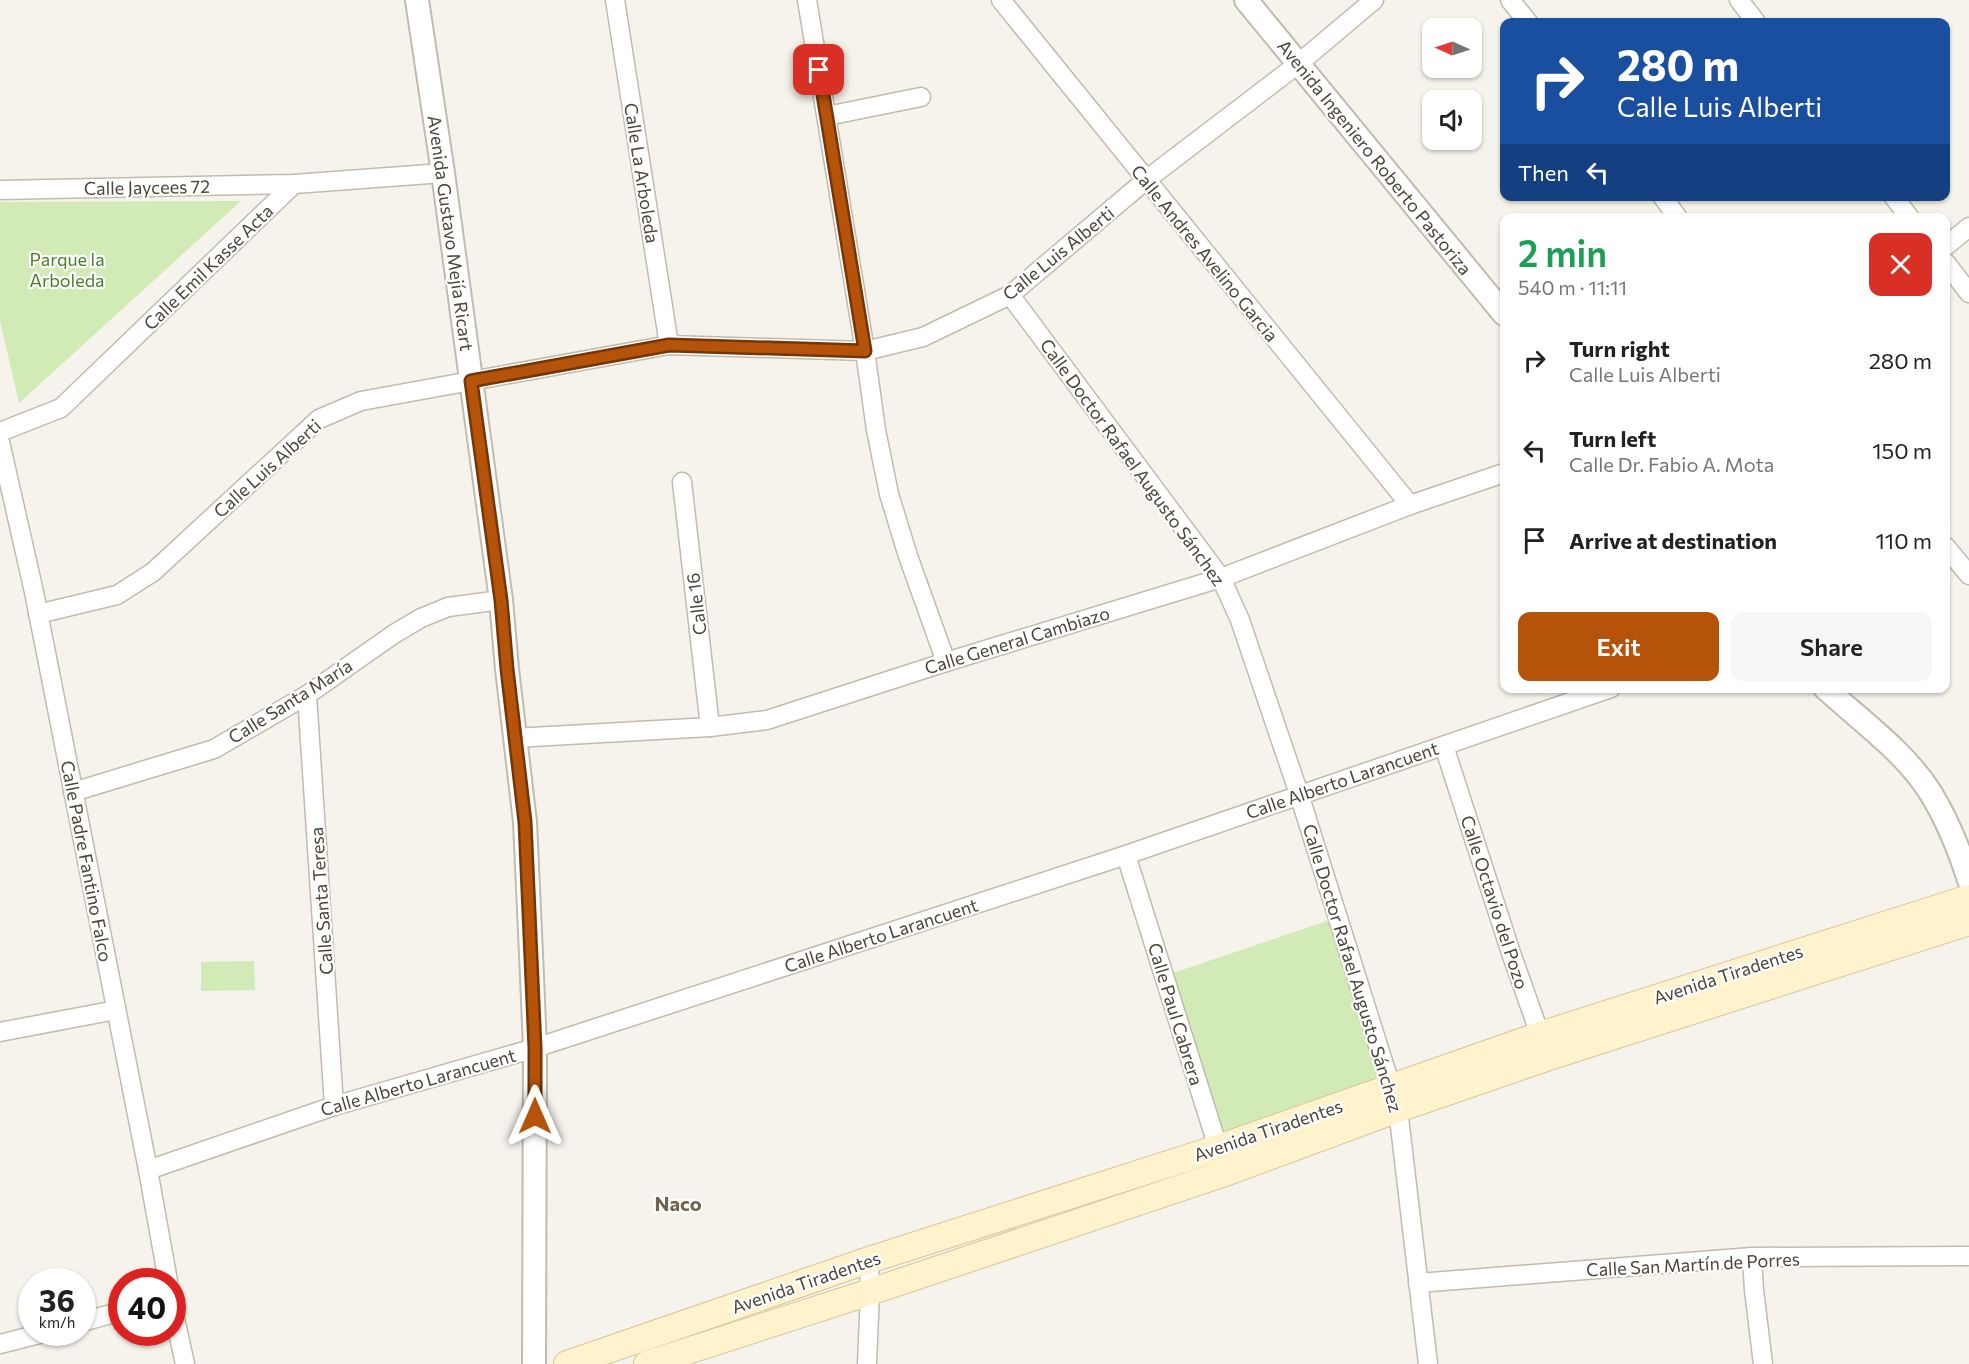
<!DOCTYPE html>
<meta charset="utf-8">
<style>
:root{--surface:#fff;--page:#f6f6f6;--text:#222;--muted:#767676;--accent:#b45309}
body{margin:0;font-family:Commissioner,sans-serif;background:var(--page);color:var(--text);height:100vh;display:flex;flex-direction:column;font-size:22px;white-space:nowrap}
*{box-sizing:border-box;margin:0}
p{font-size:20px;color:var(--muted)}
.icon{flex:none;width:33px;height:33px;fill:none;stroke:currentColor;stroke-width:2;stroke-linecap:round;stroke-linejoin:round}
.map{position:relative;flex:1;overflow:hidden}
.sheet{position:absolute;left:1500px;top:213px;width:450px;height:480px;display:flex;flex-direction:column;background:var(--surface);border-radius:12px;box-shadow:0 2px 4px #0004}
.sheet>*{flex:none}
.guide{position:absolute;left:1500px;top:18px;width:450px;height:183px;border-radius:12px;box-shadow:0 2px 4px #0004;background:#1a4fa0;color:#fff;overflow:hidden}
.needle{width:39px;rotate:273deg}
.buttons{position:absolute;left:1422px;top:18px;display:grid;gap:12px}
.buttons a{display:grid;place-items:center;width:60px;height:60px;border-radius:12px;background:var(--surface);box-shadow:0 2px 4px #0004;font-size:30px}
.speed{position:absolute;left:18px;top:1268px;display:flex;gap:12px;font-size:30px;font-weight:700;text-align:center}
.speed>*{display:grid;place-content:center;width:78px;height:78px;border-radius:50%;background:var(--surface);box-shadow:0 2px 4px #0004;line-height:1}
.speed small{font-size:15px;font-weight:400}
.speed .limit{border:9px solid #d22;background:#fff;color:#111}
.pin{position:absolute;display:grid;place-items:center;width:51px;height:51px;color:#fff;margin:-26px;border-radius:12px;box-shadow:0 3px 9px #0006}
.me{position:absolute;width:66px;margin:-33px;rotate:0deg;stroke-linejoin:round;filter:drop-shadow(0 0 4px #0008)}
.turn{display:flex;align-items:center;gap:21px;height:126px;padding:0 18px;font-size:27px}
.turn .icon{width:78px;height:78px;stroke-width:2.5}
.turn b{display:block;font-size:42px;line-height:51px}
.then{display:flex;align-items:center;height:57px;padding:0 18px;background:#0003;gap:12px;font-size:22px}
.round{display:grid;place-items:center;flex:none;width:63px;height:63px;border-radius:12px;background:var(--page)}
.headline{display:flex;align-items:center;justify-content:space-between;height:102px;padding:0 18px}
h1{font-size:36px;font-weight:600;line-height:45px;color:#1e9e55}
.primary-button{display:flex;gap:12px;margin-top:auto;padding:12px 18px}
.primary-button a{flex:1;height:69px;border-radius:12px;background:var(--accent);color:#fff;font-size:24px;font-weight:600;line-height:69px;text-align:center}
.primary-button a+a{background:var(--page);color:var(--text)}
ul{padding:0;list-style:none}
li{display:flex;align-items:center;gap:18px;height:90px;padding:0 18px}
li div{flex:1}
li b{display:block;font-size:22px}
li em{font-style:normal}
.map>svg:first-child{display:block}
</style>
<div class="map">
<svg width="1969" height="1364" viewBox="0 0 1969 1364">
<rect width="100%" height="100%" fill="#f6f3ec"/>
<!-- green -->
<g fill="#d2eab5">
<polygon points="241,201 19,403 0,321 0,202"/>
<polygon points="1330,920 1384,1084 1223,1131 1173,973"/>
<polygon points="254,961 255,990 201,991 201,962"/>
</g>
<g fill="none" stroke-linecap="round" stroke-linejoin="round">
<defs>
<g id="minor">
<polyline points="615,0 669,345"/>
<polyline points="807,0 865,351 876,430 889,494 908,556 946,662"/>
<polyline points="1001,0 1410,505"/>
<polyline points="1510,0 1528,22"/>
<polyline points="1739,0 1756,22"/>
<polyline points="827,116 921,97"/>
<polyline points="0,190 294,184 443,173"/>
<polyline points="1662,196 1678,218"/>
<polyline points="1893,196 1910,218"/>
<polyline points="1946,246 1969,227"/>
<polyline points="1946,263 1969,293"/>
<polyline points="1010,295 1221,578 1240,620 1299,794 1398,1109 1428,1364"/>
<polyline points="0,432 61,408 294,184"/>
<polyline points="0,442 34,592 148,1170 168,1281"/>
<polyline points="682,482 710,727"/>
<polyline points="1946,547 1969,575"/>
<polyline points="38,614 117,595 153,572 319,419 361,401 669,345 865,351 923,337 1010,295 1146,180 1298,64 1374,0"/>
<polyline points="307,695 334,1106"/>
<polyline points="514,738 710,727 767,720 946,662 1221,578 1410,505 1504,473"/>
<polyline points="1444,746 1511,953 1544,1046"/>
<polyline points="73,792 214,749 307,695 394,634 421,618 448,607 501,600"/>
<polyline points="1126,855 1221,1157"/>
<polyline points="0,1032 116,1010"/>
<polyline points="148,1170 334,1106 535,1048 1126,855 1611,688"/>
<polyline points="1752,1257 1754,1290 1763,1364"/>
<polyline points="1418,1283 1752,1257 1969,1256"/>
<polyline points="172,1305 185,1364"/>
<polyline points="82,1322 122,1311"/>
<polyline points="0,1344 47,1332"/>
<polyline points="867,1364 870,1292 869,1260"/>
</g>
<g id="tertiary">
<polyline points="417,0 443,173 501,600 507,669 525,822 531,954 535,1048 534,1364"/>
<polyline points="1246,0 1504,314"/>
<path d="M1825,688c35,32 80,64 105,104 17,27 29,57 39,88"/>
</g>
<g id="secondary">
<polyline points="567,1364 869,1260 1218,1148 1540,1035 1969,898"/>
<polyline points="647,1364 870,1292 1225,1173 1398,1109 1549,1057 1969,922"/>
</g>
</defs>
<!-- minor casing -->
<use href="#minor" stroke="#c2bbae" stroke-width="21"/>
<!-- tertiary casing -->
<use href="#tertiary" stroke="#c2bbae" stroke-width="26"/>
<!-- secondary casing -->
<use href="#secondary" stroke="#d6c79b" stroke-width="28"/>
<!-- minor -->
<use href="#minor" stroke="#fff" stroke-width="18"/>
<!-- tertiary -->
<use href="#tertiary" stroke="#fff" stroke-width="22"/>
<!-- secondary -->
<use href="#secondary" stroke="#fff3cd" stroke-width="26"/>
</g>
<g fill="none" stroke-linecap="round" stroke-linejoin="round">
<defs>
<polyline id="route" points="535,1116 535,1048 525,822 507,669 501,600 471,381 669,345 865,351 819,70"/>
</defs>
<!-- route casing -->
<use href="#route" stroke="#753606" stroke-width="15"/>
<!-- route -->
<use href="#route" stroke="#b45309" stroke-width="10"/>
</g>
<g text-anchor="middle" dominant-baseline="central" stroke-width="4.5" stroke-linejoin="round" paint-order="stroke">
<!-- street labels -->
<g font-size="18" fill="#4b4439" stroke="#fff">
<text transform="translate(1375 157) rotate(51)">Avenida Ingeniero Roberto Pastoriza</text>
<text transform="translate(642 173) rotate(81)">Calle La Arboleda</text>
<text transform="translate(147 187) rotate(-1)">Calle Jaycees 72</text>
<text transform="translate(451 233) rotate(82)">Avenida Gustavo Mejía Ricart</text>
<text transform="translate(1058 253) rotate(-39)">Calle Luis Alberti</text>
<text transform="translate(1205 253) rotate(51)">Calle Andres Avelino Garcia</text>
<text transform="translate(208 267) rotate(-44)">Calle Emil Kasse Acta</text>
<text transform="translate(1133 462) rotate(54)">Calle Doctor Rafael Augusto Sánchez</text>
<text transform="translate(267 468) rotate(-42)">Calle Luis Alberti</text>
<text transform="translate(696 604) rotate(-97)">Calle 16</text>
<text transform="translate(1017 640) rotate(-17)">Calle General Cambiazo</text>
<text transform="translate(290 701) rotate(-32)">Calle Santa María</text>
<text transform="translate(1342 780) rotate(-19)">Calle Alberto Larancuent</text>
<text transform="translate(87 861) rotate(79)">Calle Padre Fantino Falco</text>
<text transform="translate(321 901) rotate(-94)">Calle Santa Teresa</text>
<text transform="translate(1495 902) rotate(72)">Calle Octavio del Pozo</text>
<text transform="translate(881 935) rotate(-18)">Calle Alberto Larancuent</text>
<text transform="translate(1353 968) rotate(73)">Calle Doctor Rafael Augusto Sánchez</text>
<text transform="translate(1728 974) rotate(-18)">Avenida Tiradentes</text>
<text transform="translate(1176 1014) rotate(73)">Calle Paul Cabrera</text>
<text transform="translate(418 1082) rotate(-16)">Calle Alberto Larancuent</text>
<text transform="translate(1268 1130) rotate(-19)">Avenida Tiradentes</text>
<text transform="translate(1693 1264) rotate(-3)">Calle San Martín de Porres</text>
<text transform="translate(806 1282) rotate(-19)">Avenida Tiradentes</text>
</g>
<!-- park labels -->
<g font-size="18" fill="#4a7f2a" stroke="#fff">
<text x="67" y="259">Parque la<tspan x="67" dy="21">Arboleda</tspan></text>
</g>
<!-- neighbourhood labels -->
<g font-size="20" font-weight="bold" fill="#6e6250" stroke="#fff">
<text x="678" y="1203">Naco</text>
</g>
</g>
</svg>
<div class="buttons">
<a><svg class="needle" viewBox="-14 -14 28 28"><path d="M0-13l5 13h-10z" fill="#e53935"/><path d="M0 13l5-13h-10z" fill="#767676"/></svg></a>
<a><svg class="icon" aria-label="sound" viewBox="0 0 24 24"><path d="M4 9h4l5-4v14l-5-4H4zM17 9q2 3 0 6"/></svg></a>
</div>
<div class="speed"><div>36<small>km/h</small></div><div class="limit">40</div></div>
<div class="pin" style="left:819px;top:70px;background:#d93025"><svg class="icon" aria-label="arrive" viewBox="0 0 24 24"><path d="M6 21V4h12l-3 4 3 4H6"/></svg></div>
<svg class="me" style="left:535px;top:1116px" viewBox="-20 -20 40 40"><path d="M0-17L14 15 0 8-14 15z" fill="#b45309" stroke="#fff" stroke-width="4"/></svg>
<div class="guide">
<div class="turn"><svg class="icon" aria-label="right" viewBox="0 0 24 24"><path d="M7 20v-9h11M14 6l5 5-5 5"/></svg><div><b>280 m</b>Calle Luis Alberti</div></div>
<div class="then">Then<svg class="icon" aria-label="left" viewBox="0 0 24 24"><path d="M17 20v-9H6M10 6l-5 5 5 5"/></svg></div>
</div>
<section class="sheet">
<div class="headline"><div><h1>2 min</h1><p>540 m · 11:11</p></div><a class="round" style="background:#d93025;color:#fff"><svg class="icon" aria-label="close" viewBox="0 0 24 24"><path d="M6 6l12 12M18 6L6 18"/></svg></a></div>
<ul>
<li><svg class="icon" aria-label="right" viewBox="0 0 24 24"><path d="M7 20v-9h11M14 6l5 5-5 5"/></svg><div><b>Turn right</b><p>Calle Luis Alberti</p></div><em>280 m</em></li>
<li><svg class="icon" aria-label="left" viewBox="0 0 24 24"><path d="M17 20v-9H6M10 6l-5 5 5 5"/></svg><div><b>Turn left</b><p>Calle Dr. Fabio A. Mota</p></div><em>150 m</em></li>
<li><svg class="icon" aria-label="arrive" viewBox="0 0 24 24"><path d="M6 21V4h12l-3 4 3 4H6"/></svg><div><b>Arrive at destination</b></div><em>110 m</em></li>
</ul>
<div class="primary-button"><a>Exit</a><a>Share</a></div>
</section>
</div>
